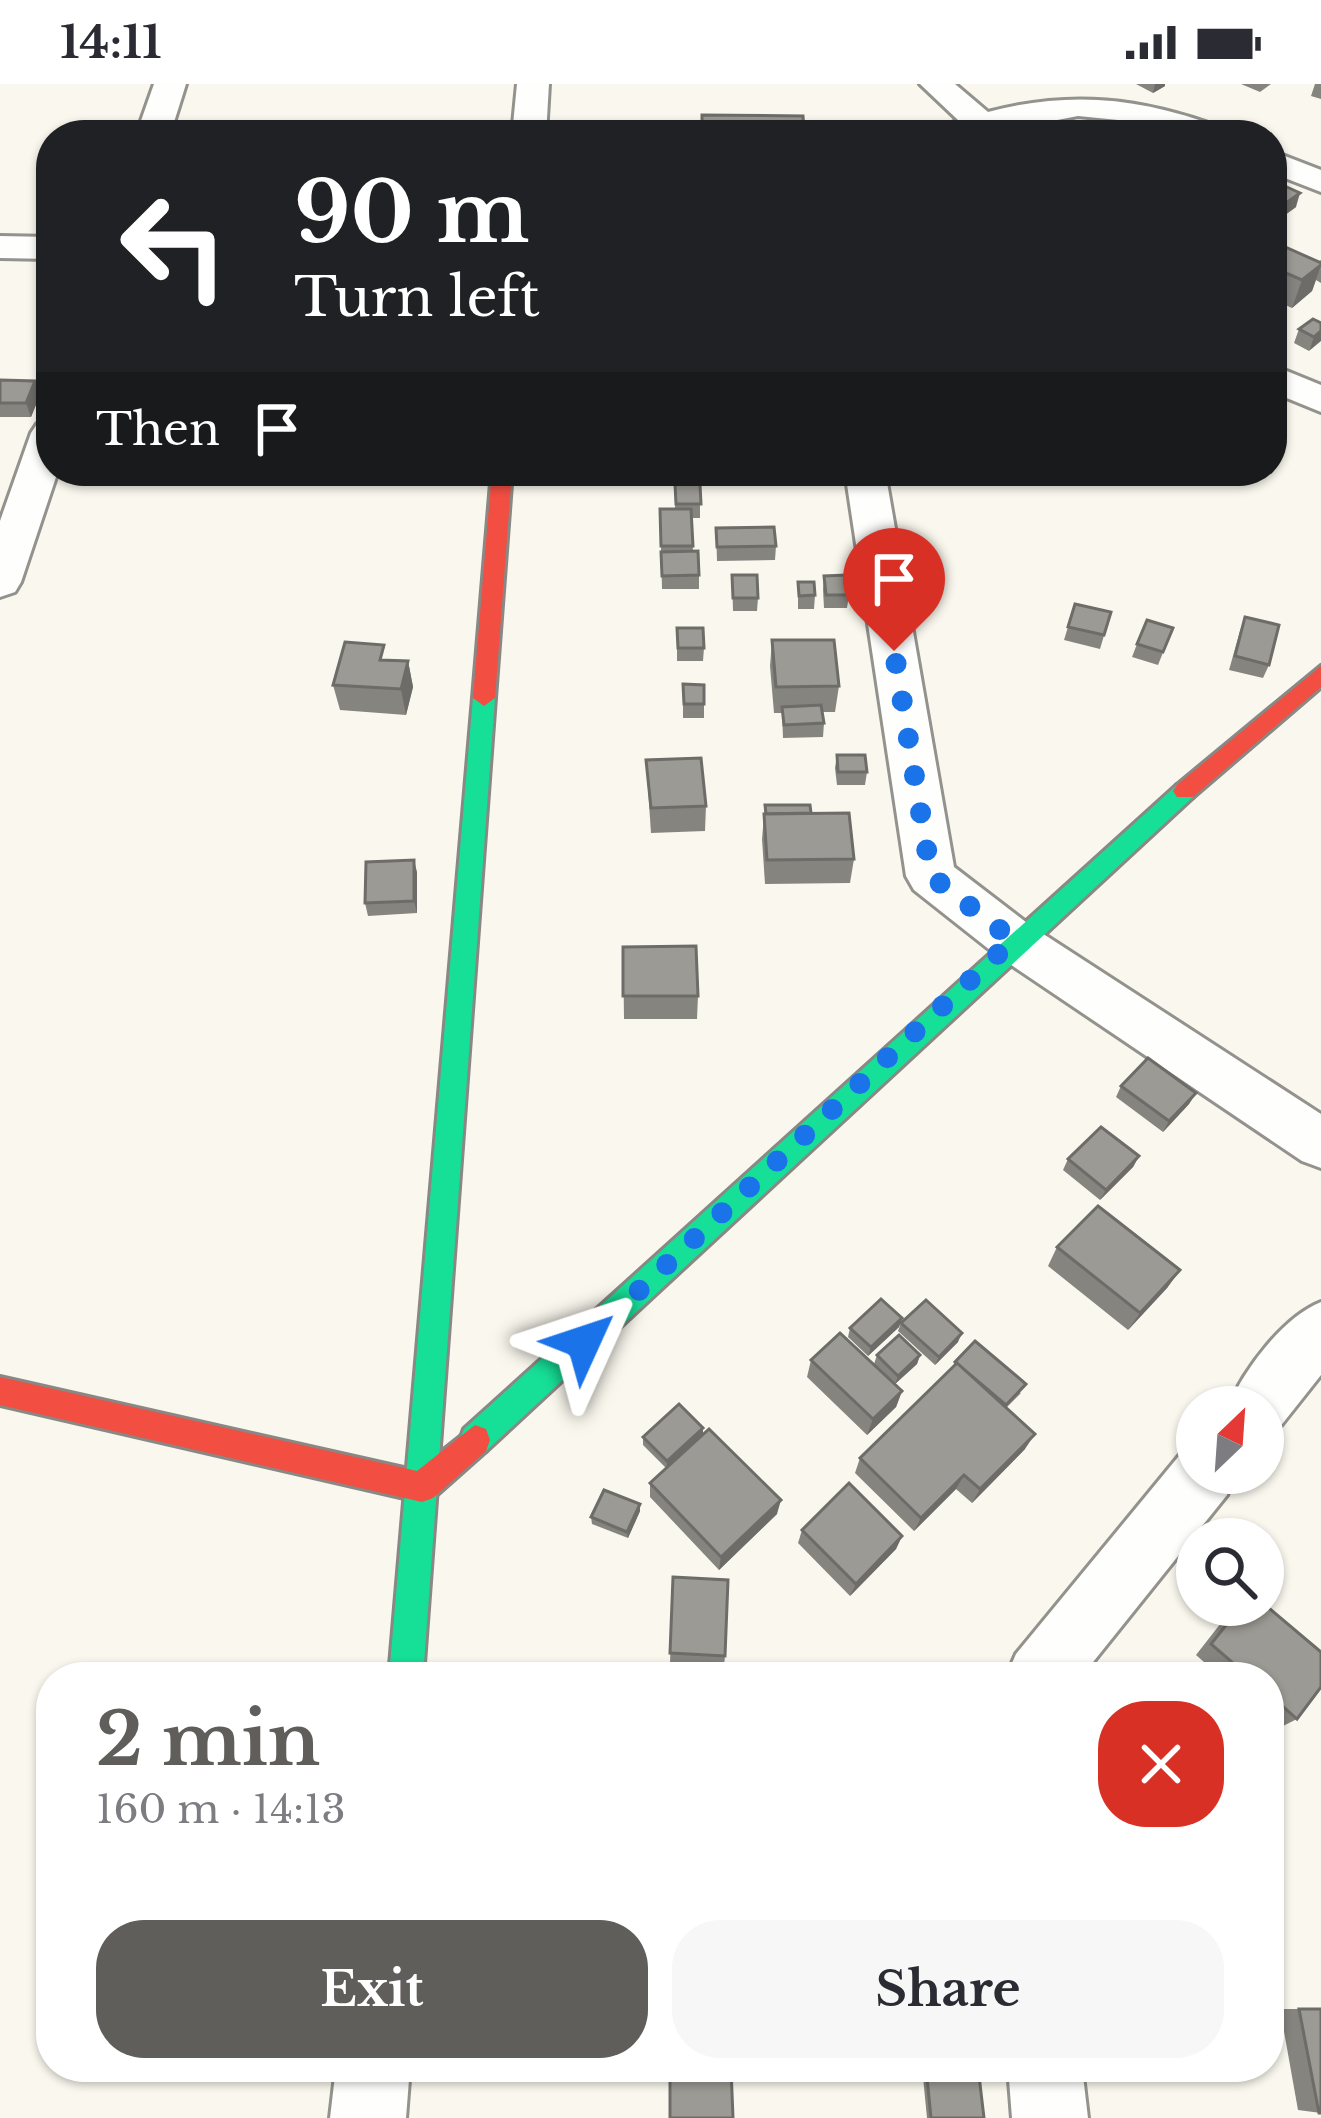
<!DOCTYPE html>
<meta charset="utf-8">
<style>
:root{--surface:#fff;--page:#f7f7f7;--text:#2b2b33;--muted:#7c7c81;--accent:#5f5e5a}
body{margin:0;font-family:"Libre Baskerville",serif;background:var(--page);color:var(--text);height:100vh;display:flex;flex-direction:column;font-size:45px;white-space:nowrap}
*{box-sizing:border-box;margin:0}
p{font-size:39px;color:var(--muted)}
.icon{flex:none;width:66px;height:66px;fill:none;stroke:currentColor;stroke-width:2;stroke-linecap:round;stroke-linejoin:round}
.map{position:relative;flex:1;overflow:hidden}
.side{position:absolute;left:36px;top:1578px;width:1248px;height:420px;display:flex;flex-direction:column;background:var(--surface);border-radius:48px;box-shadow:0 3px 9px #0004}
.side>*{flex:none}
.hud{position:absolute;left:36px;top:36px;width:1251px;height:366px;border-radius:48px;box-shadow:0 3px 9px #0004;background:#202124;color:#fff;overflow:hidden}
.needle{width:78px;rotate:25deg}
.buttons{position:absolute;left:1176px;top:1302px;display:grid;gap:24px}
.buttons a{display:grid;place-items:center;width:108px;height:108px;border-radius:50%;background:var(--surface);box-shadow:0 3px 9px #0004;font-size:60px}
.pin{position:absolute;display:grid;place-items:center;width:102px;height:102px;color:#fff;margin:-123px -51px;border-radius:50% 50% 50% 0;rotate:-45deg;box-shadow:0 0 12px #0007}
.pin .icon{rotate:45deg}
.me{position:absolute;width:132px;margin:-66px;rotate:48deg;stroke-linejoin:round;filter:drop-shadow(0 0 9px #0008)}
.turn{display:flex;align-items:center;gap:42px;height:252px;padding:0 60px;font-size:54px}
.turn .icon{width:156px;height:156px;stroke-width:2.5}
.turn b{display:block;font-size:84px;line-height:102px}
.then{display:flex;align-items:center;height:114px;padding:0 60px;background:#0003;gap:24px;font-size:45px}
.round{display:grid;place-items:center;flex:none;width:126px;height:126px;border-radius:48px;background:var(--page)}
.headline{display:flex;align-items:center;justify-content:space-between;height:204px;padding:0 60px}
h1{font-size:72px;font-weight:800;line-height:90px;color:var(--accent)}
.button{display:flex;gap:24px;margin-top:auto;padding:24px 60px}
.button a{flex:1;height:138px;border-radius:48px;background:var(--accent);color:#fff;font-size:48px;font-weight:800;line-height:138px;text-align:center}
.button a+a{background:var(--page);color:var(--text)}
.status{display:flex;justify-content:space-between;align-items:center;height:84px;padding:0 60px;background:var(--surface);direction:ltr}
.status svg{height:33px;fill:currentColor}
.map>svg:first-child{display:block}
</style>
<div class="status"><b>14:11</b><svg viewBox="0 0 49 12"><path d="M0 12V9h3v3zM5 12V6h3v6zM10 12V3h3v9zM15 12V0h3v12zM26 1h20v11H26zM47 4h2v5h-2z"/></svg></div>
<div class="map">
<svg width="1321" height="2034" viewBox="0 0 1321 2034">
<rect width="100%" height="100%" fill="#faf8ee"/>
<g fill="none" stroke-linecap="round" stroke-linejoin="round">
<defs>
<g id="street">
<polygon points="154,0 186,0 170,51 136,51"/>
<polygon points="517,0 549,0 546,51 512,51"/>
<path d="M920,0h35l33,28c83,-22 154,-14 234,16l5,7h-48l-41,-13 -60,-6 -98,19h-51l29,-15z"/>
<polygon points="1272,67 1321,86 1321,108 1272,89"/>
<polygon points="0,152 51,153 51,175 0,174"/>
<polygon points="1272,281 1321,301 1321,328 1272,308"/>
<polygon points="51,336 51,387 58,387 21,498 15,508 0,513 0,437 31,349 37,340"/>
<polygon points="845,387 885,387 954,783 1031,842 1321,1030 1321,1084 1302,1077 995,870 914,806 906,792"/>
<path d="M1321,1218v73l-42,53 -16,6v-27h-35c16,-37 55,-90 93,-105z"/>
<polygon points="1197,1362 1197,1389 1236,1389 1227,1411 1081,1593 1006,1593 1016,1570 1183,1367"/>
<polygon points="336,1983 410,1983 406,2034 330,2034"/>
<polygon points="1008,1983 1082,1983 1088,2034 1012,2034"/>
</g>
<g id="fast">
<polygon points="484,606 495,614 423,1593 389,1593 473,614"/>
<polygon points="1185,698 1197,707 1193,713 486,1367 475,1371 464,1367 460,1356 464,1345 1177,701"/>
</g>
<g id="jam">
<polygon points="492,387 512,387 495,614 484,622 473,614"/>
<polygon points="1321,582 1321,603 1193,713 1177,713 1173,707 1177,701"/>
<polygon points="0,1293 417,1387 475,1341 486,1345 490,1356 486,1367 433,1414 422,1418 0,1321"/>
</g>
</defs>
<!-- street casing -->
<use href="#street" stroke="#93928d" stroke-width="6"/>
<!-- fast casing -->
<use href="#fast" stroke="#898884" stroke-width="6"/>
<!-- jam casing -->
<use href="#jam" stroke="#898884" stroke-width="6"/>
<!-- street -->
<use href="#street" fill="#fefefc" fill-rule="evenodd"/>
<!-- fast -->
<use href="#fast" fill="#16e098" fill-rule="evenodd"/>
<!-- jam -->
<use href="#jam" fill="#f24e42" fill-rule="evenodd"/>
</g>
<!-- wall -->
<g fill="#86847f">
<polygon points="1136,0 1165,0 1165,2 1153,9"/>
<polygon points="1241,0 1271,0 1260,8"/>
<polygon points="1315,0 1321,0 1321,15 1311,12"/>
<polygon points="702,31 803,32 804,51 701,51"/>
<polygon points="1272,104 1296,123 1278,136 1272,133"/>
<polygon points="1272,157 1318,178 1321,176 1321,199 1316,196 1312,207 1292,224 1272,215"/>
<polygon points="1321,239 1309,267 1294,259 1299,245"/>
<polygon points="0,296 35,297 40,311 31,333 0,333"/>
<polygon points="653,387 701,387 653,389"/>
<polygon points="675,400 700,400 700,434 692,434 693,467 699,491 699,505 662,505 660,425 675,425"/>
<polygon points="716,444 776,462 775,476 717,477"/>
<polygon points="732,491 758,514 757,527 733,527"/>
<polygon points="824,492 849,511 847,524 824,524 823,506"/>
<polygon points="798,498 815,511 814,525 798,525"/>
<polygon points="1075,520 1111,528 1100,565 1064,556"/>
<polygon points="1245,533 1269,581 1263,594 1229,586 1240,547"/>
<polygon points="677,544 704,564 703,577 677,577"/>
<polygon points="1173,544 1158,581 1132,573 1137,560"/>
<polygon points="772,556 839,602 835,628 822,628 824,639 823,653 783,654 782,629 774,629 770,582"/>
<polygon points="408,577 413,603 406,631 340,626 333,601"/>
<polygon points="683,600 704,601 704,634 683,634"/>
<polygon points="837,671 867,688 865,701 837,701 835,684"/>
<polygon points="646,676 706,722 705,747 651,749"/>
<polygon points="765,721 811,729 854,775 850,799 765,800 762,755"/>
<polygon points="417,788 417,829 368,832 365,819"/>
<polygon points="623,863 698,912 697,935 624,935"/>
<polygon points="1121,1002 1196,1009 1189,1020 1163,1048 1116,1013"/>
<polygon points="1139,1072 1133,1083 1100,1116 1063,1086 1068,1075"/>
<polygon points="1057,1163 1180,1186 1167,1204 1128,1246 1048,1182"/>
<polygon points="902,1234 899,1243 868,1272 848,1253 850,1244"/>
<polygon points="901,1239 958,1258 935,1281 898,1247"/>
<polygon points="877,1271 920,1271 917,1280 895,1300 874,1280"/>
<polygon points="811,1276 902,1307 896,1323 867,1351 807,1293"/>
<polygon points="955,1278 1021,1309 1006,1324 1025,1365 972,1419 956,1405 914,1447 855,1389 860,1374 952,1284"/>
<polygon points="703,1350 777,1430 719,1486 650,1413 650,1399 666,1384 643,1361 643,1353"/>
<polygon points="640,1427 628,1454 592,1440 591,1433"/>
<polygon points="802,1446 902,1452 896,1465 850,1512 798,1459"/>
<polygon points="673,1493 725,1572 724,1582 670,1579"/>
<polygon points="1235,1521 1263,1521 1297,1635 1279,1644 1269,1635 1269,1593 1221,1593 1196,1571"/>
<polygon points="1280,1925 1321,1925 1321,2029 1298,2026"/>
<polygon points="922,1983 978,1983 984,2034 927,2034"/>
</g>
<!-- shaded-wall -->
<g fill="#6d6c68">
<polygon points="1155,0 1165,0 1165,2 1153,9"/>
<polygon points="1300,109 1296,123 1278,136 1282,122"/>
<polygon points="1321,181 1312,207 1292,224 1302,196"/>
<polygon points="1321,247 1321,257 1309,267 1314,253"/>
<polygon points="35,297 40,311 31,333 26,319"/>
<polygon points="408,577 413,603 406,631 401,605"/>
<polygon points="414,776 417,788 417,829 414,817"/>
<polygon points="1196,1009 1189,1020 1163,1048 1169,1037"/>
<polygon points="1139,1072 1133,1083 1100,1116 1106,1106"/>
<polygon points="1180,1186 1167,1204 1128,1246 1140,1229"/>
<polygon points="902,1234 899,1243 868,1272 871,1263"/>
<polygon points="962,1249 958,1258 935,1281 939,1273"/>
<polygon points="920,1271 917,1280 895,1300 898,1292"/>
<polygon points="902,1307 896,1323 867,1351 873,1335"/>
<polygon points="703,1344 703,1352 667,1385 667,1377"/>
<polygon points="1035,1350 1025,1365 972,1419 980,1405"/>
<polygon points="964,1391 956,1405 914,1447 921,1434"/>
<polygon points="781,1416 777,1430 719,1486 721,1473"/>
<polygon points="640,1420 640,1427 628,1454 627,1448"/>
<polygon points="902,1452 896,1465 850,1512 856,1500"/>
</g>
<!-- building -->
<g fill="#9c9a94" stroke="#6d6c68" stroke-width="3">
<polygon points="702,31 803,32 804,48 702,47"/>
<polygon points="1278,99 1300,109 1282,122 1272,117 1272,104"/>
<polygon points="1272,157 1321,179 1321,181 1302,196 1272,183"/>
<polygon points="1313,235 1321,239 1321,247 1314,253 1299,245"/>
<polygon points="0,296 35,297 26,319 0,319"/>
<polygon points="675,400 700,400 701,420 676,420"/>
<polygon points="660,425 691,425 693,462 661,462"/>
<polygon points="774,443 776,462 717,463 716,444"/>
<polygon points="698,467 699,491 662,492 661,468"/>
<polygon points="732,491 757,491 758,514 733,514"/>
<polygon points="847,491 849,511 826,511 824,492"/>
<polygon points="798,498 814,498 815,511 799,512"/>
<polygon points="1075,520 1111,528 1104,551 1068,543"/>
<polygon points="1245,533 1279,541 1269,581 1235,572"/>
<polygon points="1147,536 1173,544 1163,568 1137,560"/>
<polygon points="677,544 703,544 704,564 678,564"/>
<polygon points="772,556 834,556 839,602 776,603"/>
<polygon points="345,558 384,561 380,576 408,577 401,605 333,601"/>
<polygon points="683,600 704,601 704,620 684,620"/>
<polygon points="821,621 824,639 784,641 782,623"/>
<polygon points="837,671 865,671 867,688 838,688"/>
<polygon points="701,674 706,722 651,724 646,676"/>
<polygon points="765,721 810,721 811,729 766,730"/>
<polygon points="849,729 854,775 767,776 764,730"/>
<polygon points="414,776 414,817 365,819 366,778"/>
<polygon points="696,862 698,912 623,912 623,863"/>
<polygon points="1148,974 1196,1009 1169,1037 1121,1002"/>
<polygon points="1101,1043 1139,1072 1106,1106 1068,1075"/>
<polygon points="1098,1122 1180,1186 1140,1229 1057,1163"/>
<polygon points="881,1215 902,1234 871,1263 850,1244"/>
<polygon points="926,1216 962,1249 939,1273 901,1239"/>
<polygon points="840,1249 902,1307 873,1335 811,1276"/>
<polygon points="899,1251 920,1271 898,1292 877,1271"/>
<polygon points="975,1257 1026,1300 1006,1321 955,1278"/>
<polygon points="957,1279 1035,1350 980,1405 964,1391 921,1434 860,1374"/>
<polygon points="679,1320 703,1344 667,1377 643,1353"/>
<polygon points="709,1345 781,1416 721,1473 650,1399"/>
<polygon points="849,1399 902,1452 856,1500 802,1446"/>
<polygon points="604,1406 640,1420 627,1448 591,1433"/>
<polygon points="673,1493 728,1496 725,1572 670,1569"/>
<polygon points="1263,1519 1321,1568 1321,1603 1297,1635 1269,1610 1269,1593 1249,1593 1211,1560 1242,1521 1263,1521"/>
<polygon points="1299,1925 1321,1925 1321,2029 1319,2029"/>
<polygon points="926,1983 978,1983 984,2034 931,2034"/>
<polygon points="670,1984 731,1984 733,2034 670,2034"/>
</g>
<g fill="none" stroke-linecap="round" stroke-linejoin="round">
<!-- route -->
<polyline stroke="#1a73e8" stroke-width="21" stroke-dasharray="0 37.8" points="584,1258 1013,856 931,792 894,567"/>
</g>
</svg>
<div class="buttons">
<a><svg class="needle" viewBox="-14 -14 28 28"><path d="M0-13l5 13h-10z" fill="#e53935"/><path d="M0 13l5-13h-10z" fill="#7c7c81"/></svg></a>
<a><svg class="icon" aria-label="search" viewBox="0 0 24 24"><circle cx="10" cy="10" r="6"/><path d="M15 15l6 6"/></svg></a>
</div>
<div class="pin" style="left:894px;top:567px;background:#d93025"><svg class="icon" aria-label="arrive" viewBox="0 0 24 24"><path d="M6 21V4h12l-3 4 3 4H6"/></svg></div>
<svg class="me" style="left:584px;top:1258px" viewBox="-20 -20 40 40"><path d="M0-17L14 15 0 8-14 15z" fill="#1a73e8" stroke="#fff" stroke-width="4"/></svg>
<div class="hud">
<div class="turn"><svg class="icon" aria-label="left" viewBox="0 0 24 24"><path d="M17 20v-9H6M10 6l-5 5 5 5"/></svg><div><b>90 m</b>Turn left</div></div>
<div class="then">Then<svg class="icon" aria-label="arrive" viewBox="0 0 24 24"><path d="M6 21V4h12l-3 4 3 4H6"/></svg></div>
</div>
<section class="side">
<div class="headline"><div><h1>2 min</h1><p>160 m · 14:13</p></div><a class="round" style="background:#d93025;color:#fff"><svg class="icon" aria-label="close" viewBox="0 0 24 24"><path d="M6 6l12 12M18 6L6 18"/></svg></a></div>
<div class="button"><a>Exit</a><a>Share</a></div>
</section>
</div>
